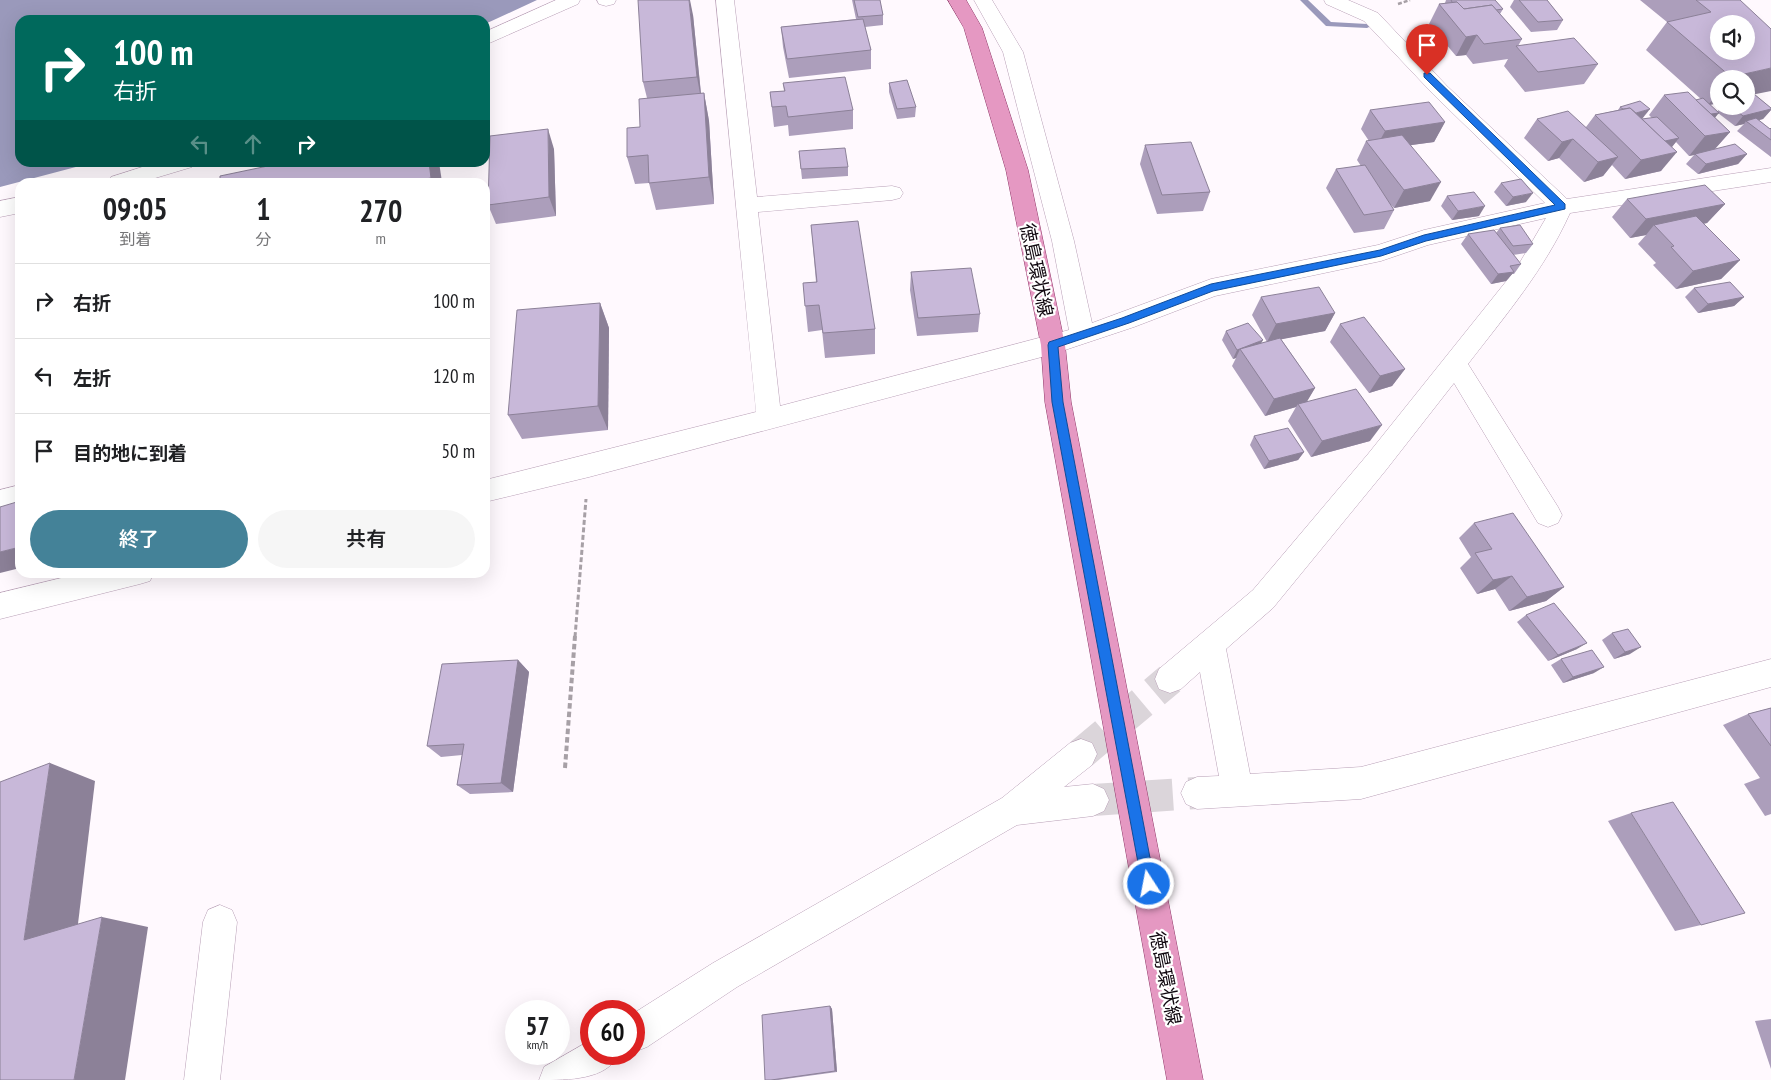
<!DOCTYPE html>
<html lang="ja">
<meta charset="utf-8">
<style>
:root{--surface:#fff;--page:#f6f6f6;--text:#202124;--muted:#757577;--line:#e0e0e0;--accent:#448298}
body{margin:0;font-family:"PT Sans Narrow","Noto Sans JP",sans-serif;background:var(--page);color:var(--text);height:100vh;display:flex;flex-direction:column;font-size:19px;white-space:nowrap}
*{box-sizing:border-box;margin:0}
p{font-size:16px;color:var(--muted)}
.icon{flex:none;width:28px;height:28px;fill:none;stroke:currentColor;stroke-width:2;stroke-linecap:round;stroke-linejoin:round}
.map{position:relative;flex:1;overflow:hidden}
.sheet{position:absolute;left:15px;top:178px;width:475px;height:400px;display:flex;flex-direction:column;background:var(--surface);border-radius:15px;box-shadow:0 5px 20px #0002}
.sheet>*{flex:none}
.banner{position:absolute;left:15px;top:15px;width:475px;height:152px;border-radius:15px;box-shadow:0 5px 20px #0002;background:#00695c;color:#fff;overflow:hidden}
.tools{position:absolute;left:1710px;top:15px;display:grid;gap:10px}
.tools a{display:grid;place-items:center;width:45px;height:45px;border-radius:50%;background:var(--surface);box-shadow:0 5px 20px #0002;font-size:25px}
.speed{position:absolute;left:505px;top:1000px;display:flex;gap:10px;font-size:25px;font-weight:700;text-align:center}
.speed>*{display:grid;place-content:center;width:65px;height:65px;border-radius:50%;background:var(--surface);box-shadow:0 5px 20px #0002;line-height:1}
.speed small{font-size:12px;font-weight:400}
.speed .limit{border:8px solid #d22;background:#fff;color:#111}
.pin{position:absolute;display:grid;place-items:center;width:42px;height:42px;color:#fff;margin:-51px -21px;border-radius:50% 50% 50% 0;rotate:-45deg;box-shadow:0 0 5px #0007}
.pin .icon{rotate:45deg}
.me{position:absolute;width:55px;margin:-28px;rotate:349deg;stroke-linejoin:round;filter:drop-shadow(0 0 4px #0008)}
.turn{display:flex;align-items:center;gap:18px;height:105px;padding:0 15px;font-size:22px}
.turn .icon{width:65px;height:65px;stroke-width:2.5}
.turn b{display:block;font-size:35px;line-height:42px}
.lanes{display:flex;align-items:center;height:48px;padding:0 15px;background:#0003;justify-content:center;gap:25px;direction:ltr}
.lanes .off{opacity:.35}
.eta{display:flex;justify-content:space-evenly;align-items:center;height:85px;text-align:center}
.eta b{font-size:30px;font-weight:600;line-height:35px}
.primary-button{display:flex;gap:10px;margin-top:auto;padding:10px 15px}
.primary-button a{flex:1;height:58px;border-radius:30px;background:var(--accent);color:#fff;font-size:20px;font-weight:600;line-height:58px;text-align:center}
.primary-button a+a{background:var(--page);color:var(--text)}
ul{padding:0;list-style:none}
li{display:flex;align-items:center;gap:15px;height:75px;padding:0 15px;border-top:1px solid var(--line)}
li div{flex:1}
li b{display:block;font-size:19px}
li em{font-style:normal}
.map>svg:first-child{display:block}
</style>
<div class="map">
<svg width="1771" height="1080" viewBox="0 0 1771 1080">
<rect width="100%" height="100%" fill="#fff9fe"/>
<!-- water -->
<polygon fill="#9a99bb" points="0,0 537,0 485,24 485,20 20,20 20,162 91,163 0,187"/>
<g fill="none" stroke-linecap="round" stroke-linejoin="round">
<!-- stream -->
<polygon fill="#9a99bb" fill-rule="evenodd" points="1300,0 1308,0 1331,22 1367,24 1371,26 1367,28 1326,26"/>
<!-- minor-tunnel -->
<g stroke="#dbd5da" stroke-width="32" stroke-dasharray="32 16" stroke-linecap="butt">
<polyline points="1081,754 1170,679"/>
<polyline points="1093,800 1197,793"/>
</g>
<defs>
<g id="minor">
<polygon points="556,0 580,0 578,4 485,45 485,32"/>
<polygon points="597,0 616,0 614,4 606,6 599,4"/>
<path d="M716,0h18l23,197 135,-11 8,2 3,5 -3,5 -8,2 -134,12 22,194 289,-76 -17,-89 -49,-189 -29,-52h18l31,52 51,189 18,82 119,-44 167,-34 46,-15 121,-27 -112,-109 -69,-73 -38,-17 -2,-4h24l30,13 69,73 120,113 204,-31v14l-201,31c-25,56 -65,103 -102,151l90,143 4,8 -4,8 -10,4 -10,-4 -84,-140 -68,87 -113,138 -47,41 24,125 111,-7 410,-108v28l-410,112 -164,10 -11,-5 -5,-11 5,-11 11,-5 22,-1 -19,-104 -19,17 -11,4 -11,-4 -4,-10 4,-10 94,-79 115,-136 148,-185 30,-51 -118,27 -47,16 -166,35 -81,31 -81,27 -464,123 -104,25v-22l271,-68z"/>
<polygon points="158,162 194,162 192,167 142,182 108,182 111,177"/>
<polygon points="20,197 20,213 0,217 0,201"/>
<polygon points="20,485 20,507 0,512 0,490"/>
<polygon points="86,572 154,572 150,581 140,584 0,619 0,593"/>
<polygon points="1081,739 1092,743 1097,754 1092,765 1064,787 1093,784 1104,789 1109,800 1104,811 1093,816 1017,825 737,987 647,1047 634,1052 634,1013 713,963 1002,798 1070,743"/>
<polygon points="220,905 232,910 237,922 220,1080 184,1080 203,922 208,910"/>
<path d="M591,1040v14h28c-12,26 -50,26 -80,26l5,-13z"/>
</g>
<polygon id="major" points="948,0 966,0 982,28 1028,170 1065,345 1071,402 1203,1080 1167,1080 1045,402 1041,345 1006,170 964,28"/>
</defs>
<!-- minor casing -->
<use href="#minor" stroke="#b89fb6" stroke-width="1"/>
<!-- major casing -->
<use href="#major" stroke="#903969" stroke-width="1"/>
<!-- path-far2 -->
<polyline stroke="#a7a0a6" stroke-width="2.5" stroke-dasharray="4 2" stroke-linecap="butt" points="1398,4 1410,0"/>
<!-- path-far1 -->
<polyline stroke="#a7a0a6" stroke-width="3" stroke-dasharray="5 2.5" stroke-linecap="butt" points="575,637 586,499"/>
<!-- path -->
<polyline stroke="#a7a0a6" stroke-width="4" stroke-dasharray="5.5 3" stroke-linecap="butt" points="565,768 575,636"/>
<!-- minor -->
<use href="#minor" fill="#fff" fill-rule="evenodd"/>
<!-- major -->
<use href="#major" fill="#e598c2" fill-rule="evenodd"/>
</g>
<!-- wall -->
<g fill="#ac9ebb" fill-rule="evenodd">
<polygon points="852,0 880,0 883,15 883,25 865,27 871,50 871,69 789,78 783,47 781,27 856,19"/>
<polygon points="1446,0 1495,0 1503,9 1500,14 1522,39 1518,46 1598,64 1584,84 1525,92 1504,66 1508,59 1473,64 1466,55 1456,56 1429,24 1439,4 1445,3"/>
<polygon points="1514,0 1547,0 1563,20 1557,30 1531,32 1510,7"/>
<path d="M1640,0h100l14,94 17,14v2l-8,9 -4,1 11,9 1,-1v29l-34,-26 7,-7 -9,2 -17,-13 -3,5 15,14 -15,17 32,5 -9,10 -40,10 -12,-10 8,-9 -5,1 -13,-14 -4,5 -11,24 -36,8 -13,-14 -9,11 -19,6 -25,-24 -11,3 -24,-23 13,-19 49,8 9,-12 23,-5 2,-3 22,12 10,-1 -3,-3 15,-20 32,5 5,-1 -55,-49 21,-28zM1719,79h27v27h-24l-5,6 -7,-7 9,-2z"/>
<polygon points="693,15 701,93 704,93 709,121 714,204 656,210 649,183 635,184 627,157 640,127 647,98 643,82"/>
<polygon points="783,83 853,110 853,129 789,136 788,125 774,127 770,92 784,91"/>
<polygon points="889,83 916,107 915,117 897,119 889,92"/>
<polygon points="1370,110 1445,122 1434,142 1411,145 1430,201 1394,208 1390,204 1394,210 1384,229 1354,233 1326,188 1336,169 1361,166 1357,160 1366,141 1369,141 1361,129"/>
<polygon points="1145,145 1210,192 1203,211 1157,214 1140,164"/>
<polygon points="554,149 556,216 496,224 488,205"/>
<polygon points="799,151 848,167 848,176 802,179"/>
<polygon points="1501,183 1526,202 1506,206 1494,192"/>
<polygon points="1447,196 1479,216 1452,220 1441,206"/>
<polygon points="1627,199 1725,204 1707,223 1703,224 1740,260 1721,279 1676,289 1653,265 1656,263 1638,244 1646,235 1630,238 1612,217"/>
<polygon points="811,225 875,329 875,354 825,358 822,330 808,332 803,283 816,282"/>
<polygon points="1500,228 1533,244 1526,253 1513,255 1521,264 1514,274 1512,274 1506,281 1491,284 1461,244 1468,234 1496,233"/>
<polygon points="911,272 980,314 978,332 917,336 910,290"/>
<polygon points="1694,288 1744,297 1734,306 1698,313 1685,297"/>
<polygon points="1261,297 1335,313 1325,331 1281,339 1315,388 1306,402 1370,441 1311,457 1288,421 1296,407 1265,416 1232,366 1236,358 1233,359 1222,340 1226,331 1261,343 1267,342 1252,315"/>
<polygon points="600,303 609,328 608,430 522,439 508,415"/>
<polygon points="1340,324 1405,369 1392,386 1369,393 1330,342"/>
<polygon points="1254,436 1304,452 1298,460 1264,469 1250,445"/>
<polygon points="1474,523 1564,587 1546,601 1509,611 1495,589 1477,594 1460,568 1471,557 1459,538"/>
<polygon points="1526,615 1577,649 1548,661 1517,622"/>
<polygon points="1612,633 1630,654 1614,659 1602,640"/>
<polygon points="1561,659 1594,673 1563,683 1551,665"/>
<polygon points="518,660 529,672 513,792 470,794 457,785 462,755 441,757 427,746"/>
<polygon points="1771,708 1771,814 1765,816 1744,784 1760,778 1723,725 1748,714"/>
<polygon points="1631,813 1701,925 1675,931 1608,821"/>
<polygon points="830,1006 832,1009 837,1072 778,1080 765,1080"/>
<polygon points="1771,1019 1771,1069 1755,1021"/>
</g>
<!-- shaded-wall -->
<g fill="#8c8198">
<polygon points="689,0 690,0 693,15 702,105 697,77"/>
<polygon points="1477,35 1466,55 1456,56 1466,37"/>
<polygon points="1771,68 1771,91 1746,96 1746,79 1730,79 1731,77"/>
<polygon points="1719,92 1719,103 1708,105"/>
<polygon points="704,93 709,121 714,204 709,177"/>
<polygon points="1650,109 1642,119 1629,115"/>
<polygon points="1771,109 1771,110 1763,119 1748,123 1746,121 1744,124 1735,126 1743,116"/>
<polygon points="1719,113 1710,123 1706,115"/>
<polygon points="1445,122 1434,142 1375,150 1385,131"/>
<polygon points="548,129 554,149 556,216 549,197"/>
<polygon points="1730,132 1713,151 1689,156 1705,136"/>
<polygon points="1679,138 1671,148 1658,142"/>
<polygon points="1573,139 1559,158 1548,161 1562,142"/>
<polygon points="1677,152 1661,171 1625,179 1641,160"/>
<polygon points="1747,154 1738,164 1698,174 1706,164"/>
<polygon points="1618,157 1603,176 1584,182 1598,162"/>
<polygon points="429,162 439,162 442,182 409,182"/>
<polygon points="1441,182 1430,201 1394,208 1404,190"/>
<polygon points="1533,193 1526,202 1506,206 1513,197"/>
<polygon points="1725,204 1707,223 1661,232 1654,225 1646,235 1630,238 1646,219"/>
<polygon points="1485,206 1479,216 1452,220 1458,211"/>
<polygon points="1740,260 1721,279 1676,289 1693,271"/>
<polygon points="1514,272 1506,281 1491,284 1498,274"/>
<polygon points="1744,297 1734,306 1698,313 1708,304"/>
<polygon points="600,303 609,328 608,430 598,406"/>
<polygon points="1335,313 1325,331 1267,342 1276,324"/>
<polygon points="1263,340 1258,349 1240,349"/>
<polygon points="1240,349 1236,358 1233,359 1237,350"/>
<polygon points="1405,369 1392,386 1369,393 1380,376"/>
<polygon points="1315,388 1305,405 1298,404 1296,407 1265,416 1274,399"/>
<polygon points="1382,425 1370,441 1311,457 1322,441"/>
<polygon points="1304,452 1298,460 1264,469 1269,461"/>
<polygon points="20,547 20,568 0,573 0,552"/>
<polygon points="1512,576 1495,589 1477,594 1493,580"/>
<polygon points="1564,587 1546,601 1509,611 1527,597"/>
<polygon points="1587,643 1577,649 1548,661 1558,655"/>
<polygon points="1641,647 1630,654 1614,659 1625,652"/>
<polygon points="518,660 529,672 513,792 501,783"/>
<polygon points="1604,667 1594,673 1563,683 1573,677"/>
<polygon points="50,763 95,781 75,949 24,940"/>
<polygon points="102,917 148,927 125,1080 74,1080"/>
<polygon points="830,1006 832,1009 837,1072 835,1071"/>
</g>
<!-- building -->
<g fill="#c8b8d9" stroke="#8c8198" fill-rule="evenodd">
<polygon points="638,0 689,0 697,77 643,82"/>
<polygon points="854,0 880,0 883,15 858,17"/>
<polygon points="1451,0 1495,0 1503,9 1496,10 1492,5 1464,9 1457,2 1452,2"/>
<polygon points="1519,0 1547,0 1563,20 1538,22"/>
<path d="M1696,0h44l31,29v39l-40,9 -64,-55 44,-10zM1719,24h27v27h-27z"/>
<polygon points="1457,2 1464,9 1492,5 1522,39 1484,44 1477,35 1466,37 1439,4"/>
<polygon points="863,19 871,50 787,59 781,27"/>
<polygon points="1574,38 1598,64 1538,72 1516,46"/>
<polygon points="845,77 853,110 788,117 786,106 772,107 770,92 785,91 783,83"/>
<polygon points="907,80 916,107 897,109 889,83"/>
<polygon points="1688,92 1730,132 1705,136 1664,95"/>
<polygon points="704,93 709,177 649,183 648,155 627,157 627,128 640,127 639,99"/>
<polygon points="1754,94 1771,108 1771,109 1743,116 1731,106 1746,106 1746,96"/>
<polygon points="1703,98 1719,113 1711,114 1696,100"/>
<polygon points="1640,101 1650,109 1636,113 1630,108 1623,109 1620,107"/>
<polygon points="1429,102 1445,122 1385,131 1370,110"/>
<polygon points="1630,108 1677,152 1641,160 1595,115"/>
<polygon points="1568,111 1618,157 1598,162 1573,139 1562,142 1537,119"/>
<polygon points="1657,117 1679,138 1665,141 1642,119"/>
<polygon points="1756,118 1770,129 1771,128 1771,140 1746,121"/>
<polygon points="548,129 549,197 488,205 490,136"/>
<polygon points="1402,135 1441,182 1404,190 1366,141"/>
<polygon points="1191,142 1210,192 1162,195 1145,145"/>
<polygon points="1735,144 1747,154 1706,164 1695,154"/>
<polygon points="845,148 848,167 801,169 799,151"/>
<polygon points="287,162 429,162 431,178 409,182 220,182 220,176"/>
<polygon points="1365,165 1394,210 1364,215 1336,169"/>
<polygon points="1521,179 1533,193 1513,197 1501,183"/>
<polygon points="1705,185 1725,204 1646,219 1627,199"/>
<polygon points="1474,192 1485,206 1458,211 1447,196"/>
<polygon points="1696,216 1740,260 1693,271 1671,247 1674,246 1654,225"/>
<polygon points="858,221 875,329 823,333 819,305 805,306 803,283 817,282 811,225"/>
<polygon points="1520,225 1533,244 1513,246 1500,228"/>
<polygon points="1494,230 1521,264 1510,266 1514,272 1498,274 1468,234"/>
<polygon points="971,268 980,314 918,318 911,272"/>
<polygon points="1730,282 1744,297 1708,304 1694,288"/>
<polygon points="1319,287 1335,313 1276,324 1261,297"/>
<polygon points="600,303 598,406 508,415 517,310"/>
<polygon points="1364,317 1405,369 1380,376 1340,324"/>
<polygon points="1248,323 1263,340 1237,350 1226,331"/>
<polygon points="1280,338 1315,388 1274,399 1240,349"/>
<polygon points="1356,389 1382,425 1322,441 1298,404"/>
<polygon points="1288,428 1304,452 1269,461 1254,436"/>
<polygon points="20,501 20,547 0,552 0,507"/>
<polygon points="1513,513 1564,587 1527,597 1512,576 1493,580 1475,553 1492,549 1474,523"/>
<polygon points="1554,603 1587,643 1558,655 1526,615"/>
<polygon points="1628,629 1641,647 1625,652 1612,633"/>
<polygon points="1592,650 1604,667 1573,677 1561,659"/>
<polygon points="518,660 501,783 457,785 464,744 427,746 442,664"/>
<polygon points="1771,708 1771,746 1748,714"/>
<polygon points="50,763 24,940 102,917 74,1080 0,1080 0,782"/>
<polygon points="1673,802 1745,913 1701,925 1631,813"/>
<polygon points="830,1006 835,1071 771,1080 765,1080 762,1015"/>
</g>
<!-- route -->
<polygon fill="#1a73e8" stroke="#114b97" points="1424,73 1430,73 1565,204 1565,209 1426,241 1381,256 1213,291 1129,323 1058,347 1063,402 1155,884 1153,889 1149,891 1144,889 1142,884 1052,402 1048,345 1049,342 1122,318 1211,284 1380,250 1424,235 1555,205 1424,77"/>
<g text-anchor="middle" dominant-baseline="central" stroke-width="4.5" stroke-linejoin="round" paint-order="stroke">
<!-- street labels -->
<g font-size="19" fill="#110810" stroke="#fff">
<text transform="translate(1037 270) rotate(78)">徳島環状線</text>
<text transform="translate(1166 978) rotate(79)">徳島環状線</text>
</g>
</g>
</svg>
<div class="tools">
<a><svg class="icon" aria-label="sound" viewBox="0 0 24 24"><path d="M4 9h4l5-4v14l-5-4H4zM17 9q2 3 0 6"/></svg></a>
<a><svg class="icon" aria-label="search" viewBox="0 0 24 24"><circle cx="10" cy="10" r="6"/><path d="M15 15l6 6"/></svg></a>
</div>
<div class="speed"><div>57<small>km/h</small></div><div class="limit">60</div></div>
<div class="pin" style="left:1427px;top:75px;background:#d93025"><svg class="icon" aria-label="arrive" viewBox="0 0 24 24"><path d="M6 21V4h12l-3 4 3 4H6"/></svg></div>
<svg class="me" style="left:1149px;top:884px" viewBox="-20 -20 40 40"><circle r="17" fill="#1a73e8" stroke="#fff" stroke-width="3"/><path d="M0-11L8 9 0 5-8 9z" fill="#fff"/></svg>
<div class="banner">
<div class="turn"><svg class="icon" aria-label="right" viewBox="0 0 24 24"><path d="M7 20v-9h11M14 6l5 5-5 5"/></svg><div><b>100 m</b>右折</div></div>
<div class="lanes"><svg class="icon off" aria-label="left" viewBox="0 0 24 24"><path d="M17 20v-9H6M10 6l-5 5 5 5"/></svg><svg class="icon off" aria-label="ahead" viewBox="0 0 24 24"><path d="M12 20V5M6 11l6-6 6 6"/></svg><svg class="icon" aria-label="right" viewBox="0 0 24 24"><path d="M7 20v-9h11M14 6l5 5-5 5"/></svg></div>
</div>
<section class="sheet">
<div class="eta">
<div><b>09:05</b><p>到着</p></div>
<div><b>1</b><p>分</p></div>
<div><b>270</b><p>m</p></div>
</div>
<ul>
<li><svg class="icon" aria-label="right" viewBox="0 0 24 24"><path d="M7 20v-9h11M14 6l5 5-5 5"/></svg><div><b>右折</b></div><em>100 m</em></li>
<li><svg class="icon" aria-label="left" viewBox="0 0 24 24"><path d="M17 20v-9H6M10 6l-5 5 5 5"/></svg><div><b>左折</b></div><em>120 m</em></li>
<li><svg class="icon" aria-label="arrive" viewBox="0 0 24 24"><path d="M6 21V4h12l-3 4 3 4H6"/></svg><div><b>目的地に到着</b></div><em>50 m</em></li>
</ul>
<div class="primary-button"><a>終了</a><a>共有</a></div>
</section>
</div>
